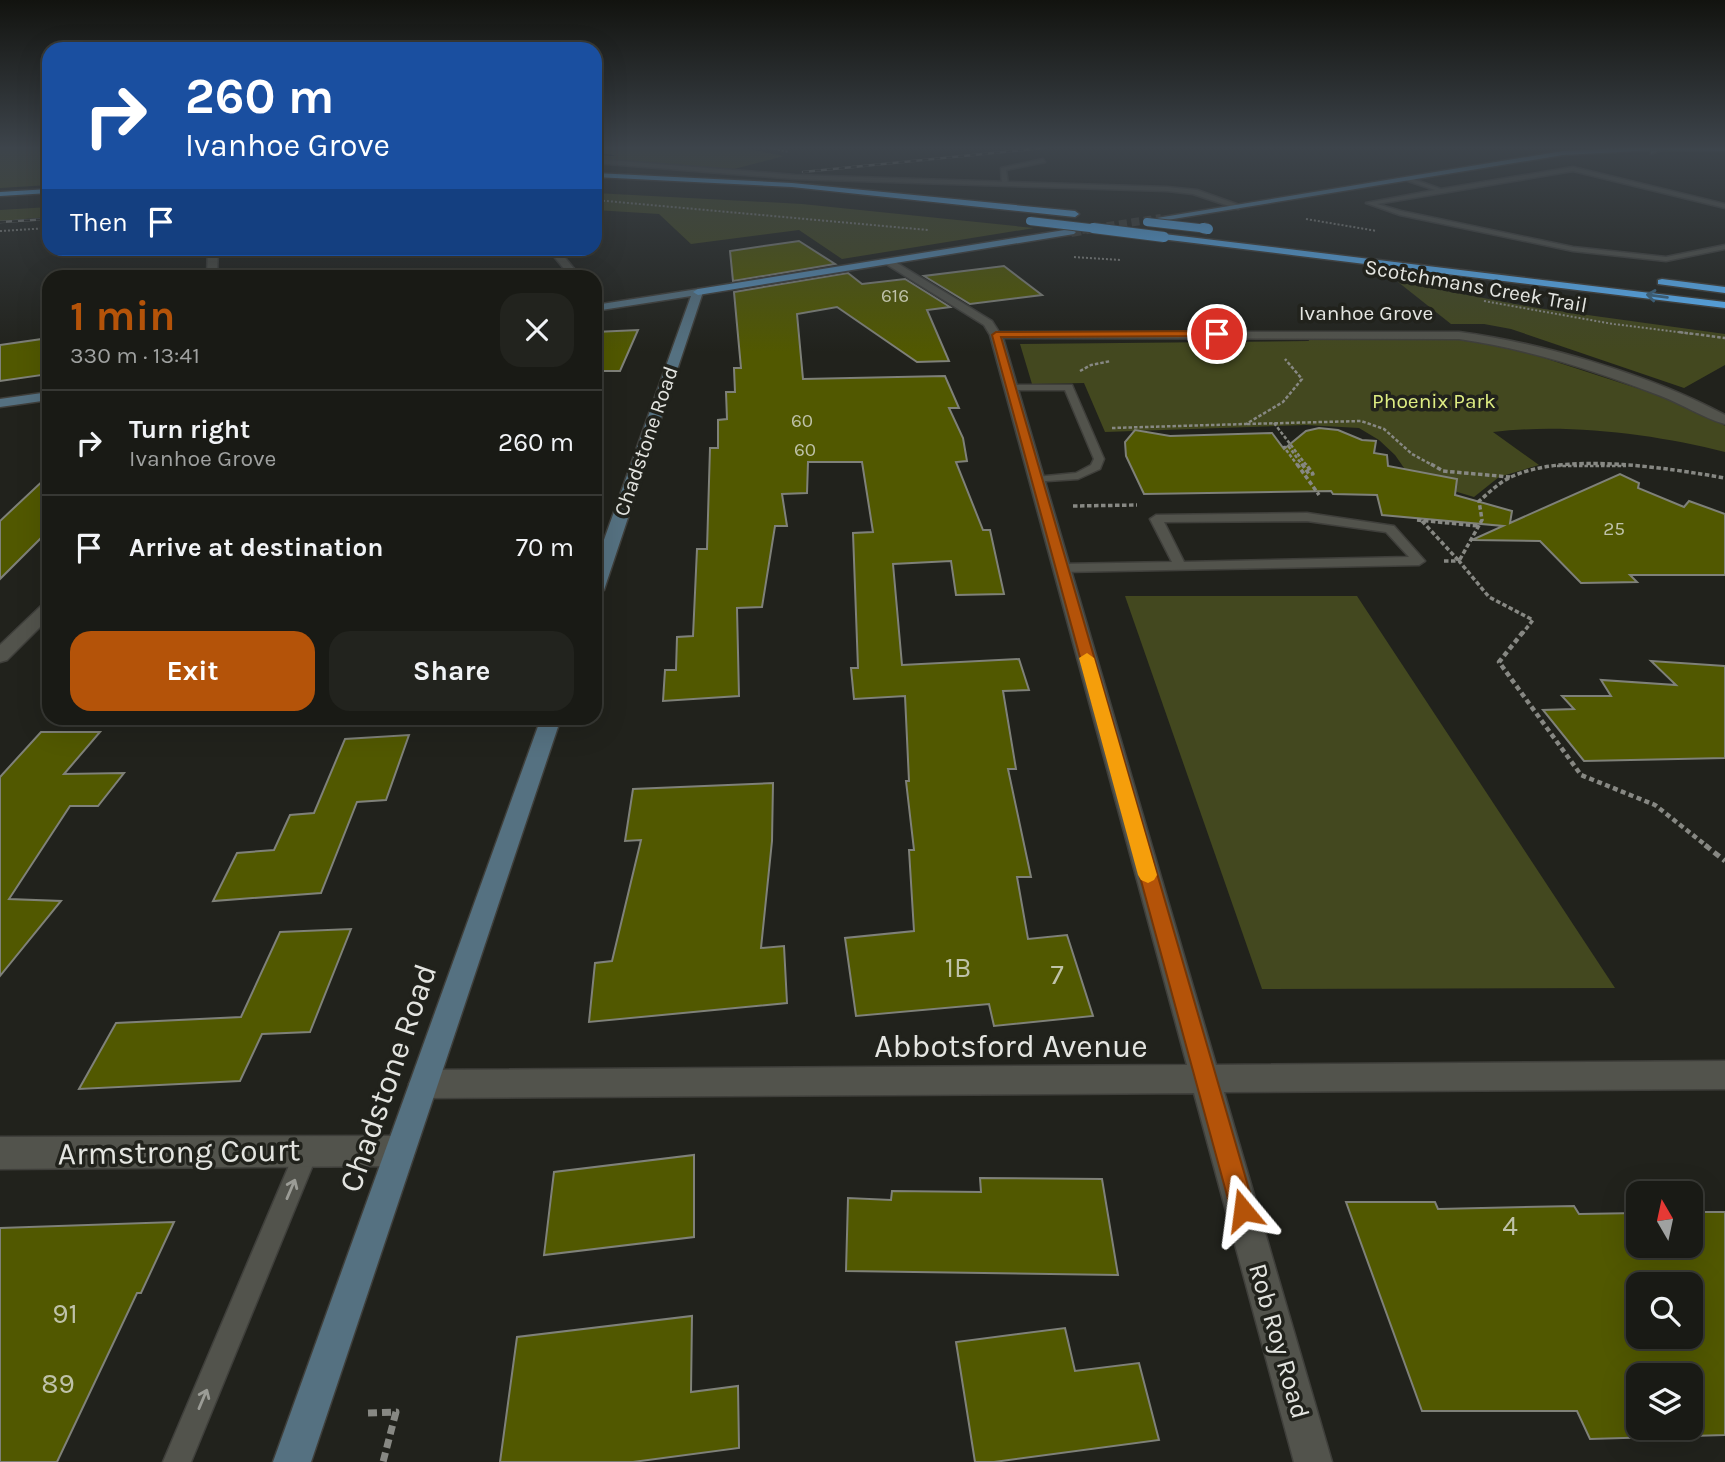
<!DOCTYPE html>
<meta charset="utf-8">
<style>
:root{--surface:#191a15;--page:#22231e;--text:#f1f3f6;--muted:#9fa1a0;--line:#373834;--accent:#b45309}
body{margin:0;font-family:Karla,sans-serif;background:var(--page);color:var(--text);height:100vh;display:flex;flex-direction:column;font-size:26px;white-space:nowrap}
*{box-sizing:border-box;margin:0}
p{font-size:23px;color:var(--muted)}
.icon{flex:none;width:38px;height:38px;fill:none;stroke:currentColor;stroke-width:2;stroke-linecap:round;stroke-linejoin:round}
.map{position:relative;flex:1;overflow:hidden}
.sheet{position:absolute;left:42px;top:270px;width:560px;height:455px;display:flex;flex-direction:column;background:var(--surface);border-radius:21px;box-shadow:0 7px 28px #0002,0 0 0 2px var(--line)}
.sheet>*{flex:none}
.hud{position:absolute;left:42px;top:42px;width:560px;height:214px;border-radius:21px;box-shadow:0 7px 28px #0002,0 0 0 2px var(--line);background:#1a4fa0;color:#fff;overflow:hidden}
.needle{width:46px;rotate:351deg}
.fabs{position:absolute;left:1626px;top:1181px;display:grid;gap:14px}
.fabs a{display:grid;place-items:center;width:77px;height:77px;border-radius:14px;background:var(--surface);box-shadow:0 7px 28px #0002,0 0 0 2px var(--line);font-size:35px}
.pin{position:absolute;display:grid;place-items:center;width:60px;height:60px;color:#fff;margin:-30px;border:4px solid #fff;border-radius:50%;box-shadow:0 2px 7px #0007}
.me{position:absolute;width:77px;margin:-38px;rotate:344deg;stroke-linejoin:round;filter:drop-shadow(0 0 5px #0008)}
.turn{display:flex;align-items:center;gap:24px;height:147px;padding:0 28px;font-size:32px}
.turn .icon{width:91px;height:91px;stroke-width:2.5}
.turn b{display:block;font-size:49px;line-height:60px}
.then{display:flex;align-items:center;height:66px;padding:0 28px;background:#0003;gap:14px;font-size:26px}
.round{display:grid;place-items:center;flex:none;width:74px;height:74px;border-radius:21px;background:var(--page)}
.overview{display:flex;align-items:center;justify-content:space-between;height:119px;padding:0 28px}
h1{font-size:42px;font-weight:700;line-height:52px;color:var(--accent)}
.action{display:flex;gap:14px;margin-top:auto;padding:14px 28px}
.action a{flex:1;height:80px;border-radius:21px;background:var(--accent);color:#fff;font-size:28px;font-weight:700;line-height:80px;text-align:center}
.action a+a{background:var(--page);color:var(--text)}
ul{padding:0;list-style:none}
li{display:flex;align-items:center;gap:21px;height:105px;padding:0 28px;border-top:2px solid var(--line)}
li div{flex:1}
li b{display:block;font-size:26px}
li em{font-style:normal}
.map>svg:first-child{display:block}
</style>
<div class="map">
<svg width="1725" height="1462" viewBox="0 0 1725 1462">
<rect width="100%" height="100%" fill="#21221c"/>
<!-- green -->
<g fill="#43481f">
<polygon points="0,148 49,148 49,185 0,188"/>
<polygon points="595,148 743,148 784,156 734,169 595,158"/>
<polygon points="595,193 802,204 1034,228 842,259 799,230 691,244 659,214 595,210"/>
<polygon points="49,207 49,217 0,221 0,210"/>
<polygon points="1398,282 1537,308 1725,334 1725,365 1684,388 1511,329 1484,324 1451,324"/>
<path d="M1307,336h142l83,18 166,54 27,18v26c-71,-18 -158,-29 -232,-20l46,33 -40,12 -25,20 -63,-19 -16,-23 -16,-15 -20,-12 -53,-3 -201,7 -21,-49 -52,1 -12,-40 289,-3z"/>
<polygon points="1125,596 1357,596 1615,988 1262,989"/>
</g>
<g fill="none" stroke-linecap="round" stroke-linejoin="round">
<!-- stream -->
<polygon fill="#000816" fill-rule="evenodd" points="595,153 613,155 615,156 595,155"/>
</g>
<!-- building -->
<g fill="#515800" stroke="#7f8179" stroke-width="2" fill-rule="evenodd">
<polygon points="799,241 835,264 733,281 730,251"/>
<polygon points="1004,266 1042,295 970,304 924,276"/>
<polygon points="848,273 862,284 905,279 950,307 927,310 949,361 917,362 837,307 797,314 803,379 945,376 959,408 949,408 963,438 967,461 956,462 983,530 990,530 1004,594 956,595 951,561 893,564 902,665 1019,659 1029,690 1003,691 1016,769 1008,769 1031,877 1017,877 1028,939 1067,935 1093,1016 994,1026 989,1004 856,1016 845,938 914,931 909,850 914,850 906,781 909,781 905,696 854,699 851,668 858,668 853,533 873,532 862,462 808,462 807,493 782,494 787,526 775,526 762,607 737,608 739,696 663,701 665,670 676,670 677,637 693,636 697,549 707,549 710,448 718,448 718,420 727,419 726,392 735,392 734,368 741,368 734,292"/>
<polygon points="638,330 620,371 595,371 595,332"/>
<polygon points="49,338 49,374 0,381 0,345"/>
<polygon points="1319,428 1338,430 1362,440 1376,441 1374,453 1387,455 1388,466 1457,479 1455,495 1512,511 1510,523 1620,474 1639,483 1638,488 1684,507 1689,501 1725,514 1725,575 1630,575 1637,582 1581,583 1540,541 1472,540 1503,526 1382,515 1377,495 1333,494 1331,491 1144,494 1126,456 1125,442 1135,430 1170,436 1272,433 1284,449 1306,431"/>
<polygon points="49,475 49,530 0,579 0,521"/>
<polygon points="1651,661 1725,666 1725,758 1584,761 1543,710 1574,709 1562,696 1611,696 1601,680 1676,685"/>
<polygon points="41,732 100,732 64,774 124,773 98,806 70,806 9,899 61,901 0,976 0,777"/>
<polygon points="409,735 386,800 357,802 321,893 213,901 237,853 274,850 290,815 314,813 345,739"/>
<polygon points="773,783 772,841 761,948 784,946 787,1003 589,1022 595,963 612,961 641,840 625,841 633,789"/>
<polygon points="351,929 310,1032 262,1034 240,1081 79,1089 116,1023 241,1017 280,932"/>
<polygon points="694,1155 694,1237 544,1255 554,1172"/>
<polygon points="980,1178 1102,1179 1118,1275 846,1271 848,1198 891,1200 892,1191 981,1192"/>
<path d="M1346,1202h89l3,7 136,-3 5,8 59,-1v33h52v-34h35v223l-135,4 -13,-28h-155zM1638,1284h52v53h-52zM1638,1376h52v52h-52z"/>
<polygon points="174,1222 141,1293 137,1293 57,1462 0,1462 0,1228"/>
<polygon points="692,1316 691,1392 738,1386 739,1448 633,1462 500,1462 517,1337"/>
<polygon points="1065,1328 1075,1371 1139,1363 1159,1440 994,1462 975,1462 956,1342"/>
</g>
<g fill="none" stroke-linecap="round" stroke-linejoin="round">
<!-- primary-tunnel-far1 -->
<polyline stroke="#3e3f3a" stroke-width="8" stroke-dasharray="8 4.5" stroke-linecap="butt" points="1082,230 1161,218"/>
<!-- primary-tunnel -->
<polyline stroke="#3e3f3a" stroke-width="10" stroke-dasharray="10 5" stroke-linecap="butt" points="1071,232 1094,228"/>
<defs>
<g id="lane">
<polygon points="1043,159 1045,162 1006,170 1008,184 1002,184 1001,168"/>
<polygon points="1573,167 1725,204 1725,208 1573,171 1377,204 1401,211 1573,247 1666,257 1725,245 1725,249 1666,261 1573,251 1400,215 1366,203 1435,190 1405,180 1407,177 1441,189"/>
<polygon points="1010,385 1072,385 1104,459 1100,469 1078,479 1032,482 1030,480 1036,477 1076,473 1091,465 1094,459 1065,390 1007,390 1005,388"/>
<path d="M1307,513l87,13 31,35 -6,4 -357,7 -6,-4 6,-4 110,-2 -22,-43 6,-4zM1307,521l79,11 23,25 -225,5 -20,-40z"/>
<polygon points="307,1138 315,1142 319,1150 191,1462 163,1462 299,1142"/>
</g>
<g id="street">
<polygon points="595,159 795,175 1167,187 1197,190 1242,206 1238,209 1193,194 1167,191 795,179 595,163"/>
<polygon points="208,248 218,248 217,276 207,276"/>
<polygon points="547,248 557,248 580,276 570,276"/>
<path d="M886,260h6l100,61 7,11h460c83,11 192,43 266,83v9c-22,-6 -43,-20 -64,-28 -65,-25 -132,-47 -202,-57l-456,-1 213,727 509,-4v28l-501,3 108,370h-38l-100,-369 -770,5 -10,-4 -5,-10 5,-10 10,-4 763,-5 -197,-730 -6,-10 -98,-61z"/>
<polygon points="49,603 49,618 7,660 0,662 0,645 43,604"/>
<polygon points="400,1136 411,1140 415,1151 411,1162 400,1166 0,1169 0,1137"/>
</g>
<g id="secondary">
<polygon points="1658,148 1667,148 1651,154 1651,150"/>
<polygon points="698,289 703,292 604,590 595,595 595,565 691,296 595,311 595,305"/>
<polygon points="49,392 49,400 0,407 0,399"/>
<polygon points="541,718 561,718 311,1462 273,1462"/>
</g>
<g id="primary">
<polygon points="1622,148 1725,148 1725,151 1656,150 1563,155 1161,221 1157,218 1563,151"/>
<polygon points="1071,229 1076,232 1074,234 698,295 693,292 698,289"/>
</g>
<g id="highway">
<polygon points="595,173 792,183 1075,211 1079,214 1075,217 792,187 595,177"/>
<polygon points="49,189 49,193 0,196 0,192"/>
<polygon points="1164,234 1725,302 1725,308 1161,239 1161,235"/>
<polygon points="1662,279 1725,287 1725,293 1658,284 1658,280"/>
</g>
</defs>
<!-- lane casing -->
<use href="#lane" stroke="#3f3f3b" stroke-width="3"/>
<!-- street casing -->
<use href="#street" stroke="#3f3f3b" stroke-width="3"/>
<!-- secondary casing -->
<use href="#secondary" stroke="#3f3f3b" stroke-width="3"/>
<!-- primary casing -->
<use href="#primary" stroke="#3f3f3b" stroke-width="3"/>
<!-- highway casing -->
<use href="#highway" stroke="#3f3f3b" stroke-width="3"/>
<!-- path-far5 -->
<g stroke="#878883" stroke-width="2" stroke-dasharray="2 2" stroke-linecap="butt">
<polyline points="770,148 789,152"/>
<polyline points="595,200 928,230"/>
<polyline points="1306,219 1377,231"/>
<polyline points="0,231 49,228"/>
<polyline points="1074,257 1121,260"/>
<polyline points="1484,301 1613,324 1693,334"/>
</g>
<!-- path-far4 -->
<g stroke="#878883" stroke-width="2.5" stroke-dasharray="3.5 2" stroke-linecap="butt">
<polyline points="1679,332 1725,338"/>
<polyline points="1080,371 1091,365 1111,361"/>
<polyline points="1274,423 1307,466"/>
<polyline points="1247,424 1361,421 1384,429 1412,454 1434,466"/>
<polyline points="1112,428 1246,424 1283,402 1302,379 1285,359"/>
<polyline points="1298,466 1284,447 1289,447 1303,466"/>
<polyline points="1557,466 1626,466"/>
</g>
<!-- path-far3 -->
<g stroke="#878883" stroke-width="3.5" stroke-dasharray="4.5 2.5" stroke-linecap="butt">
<polyline points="1297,464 1319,495"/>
<polyline points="1302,464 1309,474 1313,474 1306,464"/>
<polyline points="1431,464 1443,471 1510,477"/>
<polyline points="1073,506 1137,505"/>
<polyline points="1417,520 1479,526"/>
<path d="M1422,521l37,40 23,-41 -3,-19c10,-8 19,-18 30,-23 54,-27 158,-10 216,0"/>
<polyline points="1444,561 1459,561 1489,597 1533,620 1522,634"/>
</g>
<!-- path-far2 -->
<polyline stroke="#878883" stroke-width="4.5" stroke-dasharray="5 3.5" stroke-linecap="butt" points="1523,632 1499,662 1581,775 1655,805 1708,847"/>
<!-- path-far1 -->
<polyline stroke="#878883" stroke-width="5" stroke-dasharray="7 4.5" stroke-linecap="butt" points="1705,845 1725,861"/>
<!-- path -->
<polyline stroke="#878883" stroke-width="7" stroke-dasharray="9 5" stroke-linecap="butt" points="368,1413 396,1412 383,1462"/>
<!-- lane -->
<use href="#lane" fill="#52534c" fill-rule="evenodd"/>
<!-- street -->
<use href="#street" fill="#52534c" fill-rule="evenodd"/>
<!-- secondary -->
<use href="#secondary" fill="#557181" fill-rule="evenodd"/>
<!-- primary -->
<use href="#primary" fill="#588eb6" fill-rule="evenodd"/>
<!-- highway -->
<use href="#highway" fill="#5cb6fd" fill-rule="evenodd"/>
<defs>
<g id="rail">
<polyline points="803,172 1044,148"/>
<polyline points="0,222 49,219"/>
</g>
</defs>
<!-- rail casing -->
<use href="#rail" stroke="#848580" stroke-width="2.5"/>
<!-- rail -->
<use href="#rail" stroke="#21221c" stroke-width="2" stroke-dasharray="6" stroke-linecap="butt"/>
<defs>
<g id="highway-bridge-far1">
<polyline points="1030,221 1107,230"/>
<polyline points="1147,222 1208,229"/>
</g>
<g id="highway-bridge">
<polyline points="1093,228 1164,237"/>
<polyline points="1203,228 1208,229"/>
</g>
</defs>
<!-- highway-bridge-far1 casing -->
<use href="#highway-bridge-far1" stroke="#3f3f3b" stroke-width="10" stroke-linecap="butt"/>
<!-- highway-bridge casing -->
<use href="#highway-bridge" stroke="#3f3f3b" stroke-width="12" stroke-linecap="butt"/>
<!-- highway-bridge-far1 -->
<use href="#highway-bridge-far1" stroke="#5cb6fd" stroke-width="8"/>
<!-- highway-bridge -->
<use href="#highway-bridge" stroke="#5cb6fd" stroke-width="10"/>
</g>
<!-- one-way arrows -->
<defs><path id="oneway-shaft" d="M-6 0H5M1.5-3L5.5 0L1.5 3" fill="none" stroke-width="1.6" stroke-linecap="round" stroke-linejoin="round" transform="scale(1.75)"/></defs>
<use stroke="#3c6581" href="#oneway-shaft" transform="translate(1657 296) rotate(-173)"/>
<g stroke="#9b9c96">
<use href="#oneway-shaft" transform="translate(291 1189) rotate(-67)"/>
<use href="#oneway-shaft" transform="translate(203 1399) rotate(-67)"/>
</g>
<!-- sky -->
<linearGradient id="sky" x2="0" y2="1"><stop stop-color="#12130f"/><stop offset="0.42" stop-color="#3d444b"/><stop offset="1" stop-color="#3d444b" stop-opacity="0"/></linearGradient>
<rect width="1725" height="352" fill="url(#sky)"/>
<!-- route -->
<polygon fill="#b45309" stroke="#753606" stroke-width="2" points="1217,331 1220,332 1220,336 1001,337 1255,1210 1252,1219 1243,1223 1234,1219 1231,1210 992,335 996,332"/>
<!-- slow -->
<polygon fill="#f59e0b" points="1087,653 1094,658 1157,875 1154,880 1148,883 1141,880 1138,875 1079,658"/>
<g text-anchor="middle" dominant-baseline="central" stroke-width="7" stroke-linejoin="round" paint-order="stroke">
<!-- far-number labels -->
<g font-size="19" fill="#bfc2a9">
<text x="895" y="296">616</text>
<text x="802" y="421">60</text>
<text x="805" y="450">60</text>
<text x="1614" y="529">25</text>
</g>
<!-- far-street labels -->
<g font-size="21" fill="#e4e5e1" stroke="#21221c">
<text transform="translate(1476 286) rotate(10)">Scotchmans Creek Trail</text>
<text x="1366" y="313">Ivanhoe Grove</text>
<text transform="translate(646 441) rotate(-71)">Chadstone Road</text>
</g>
<!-- far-park labels -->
<g font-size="21" fill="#deed83" stroke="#21221c">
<text x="1434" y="401">Phoenix Park</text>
</g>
<!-- street labels -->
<g font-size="26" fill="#e4e5e1" stroke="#21221c">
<text transform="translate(1279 1341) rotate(74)">Rob Roy Road</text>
</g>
<!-- near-number labels -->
<g font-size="28" fill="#bfc2a9">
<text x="958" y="967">1B</text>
<text x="1057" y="974">7</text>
<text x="1510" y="1225">4</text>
<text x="65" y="1313">91</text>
<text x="58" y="1383">89</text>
</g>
<!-- near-street labels -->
<g font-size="32" fill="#e4e5e1" stroke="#21221c">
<text x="1011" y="1046">Abbotsford Avenue</text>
<text transform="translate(388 1078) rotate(-71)">Chadstone Road</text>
<text transform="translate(179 1152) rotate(-1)">Armstrong Court</text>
</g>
</g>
</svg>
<div class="fabs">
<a><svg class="needle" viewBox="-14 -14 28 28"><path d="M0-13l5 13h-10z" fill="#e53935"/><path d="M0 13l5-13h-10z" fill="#9fa1a0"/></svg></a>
<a><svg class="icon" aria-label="search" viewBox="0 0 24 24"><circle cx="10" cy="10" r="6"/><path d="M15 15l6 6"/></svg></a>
<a><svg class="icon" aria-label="layers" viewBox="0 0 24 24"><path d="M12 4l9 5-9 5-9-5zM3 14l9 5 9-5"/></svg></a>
</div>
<div class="pin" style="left:1217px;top:334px;background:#d93025"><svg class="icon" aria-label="arrive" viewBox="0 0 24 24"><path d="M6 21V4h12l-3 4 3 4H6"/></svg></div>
<svg class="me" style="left:1243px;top:1210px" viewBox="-20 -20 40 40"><path d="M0-17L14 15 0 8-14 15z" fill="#b45309" stroke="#fff" stroke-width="4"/></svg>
<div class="hud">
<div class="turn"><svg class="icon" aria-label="right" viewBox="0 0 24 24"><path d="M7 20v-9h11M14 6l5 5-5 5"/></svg><div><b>260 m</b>Ivanhoe Grove</div></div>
<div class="then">Then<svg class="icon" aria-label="arrive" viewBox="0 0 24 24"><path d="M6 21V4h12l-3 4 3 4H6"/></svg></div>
</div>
<section class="sheet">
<div class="overview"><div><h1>1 min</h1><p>330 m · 13:41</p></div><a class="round"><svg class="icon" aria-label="close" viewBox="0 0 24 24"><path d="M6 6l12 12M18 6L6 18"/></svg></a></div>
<ul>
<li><svg class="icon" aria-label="right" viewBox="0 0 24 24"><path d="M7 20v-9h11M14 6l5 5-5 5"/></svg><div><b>Turn right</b><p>Ivanhoe Grove</p></div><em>260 m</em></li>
<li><svg class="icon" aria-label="arrive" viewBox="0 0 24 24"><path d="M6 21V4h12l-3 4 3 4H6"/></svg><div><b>Arrive at destination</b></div><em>70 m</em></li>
</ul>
<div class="action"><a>Exit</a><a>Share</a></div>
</section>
</div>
